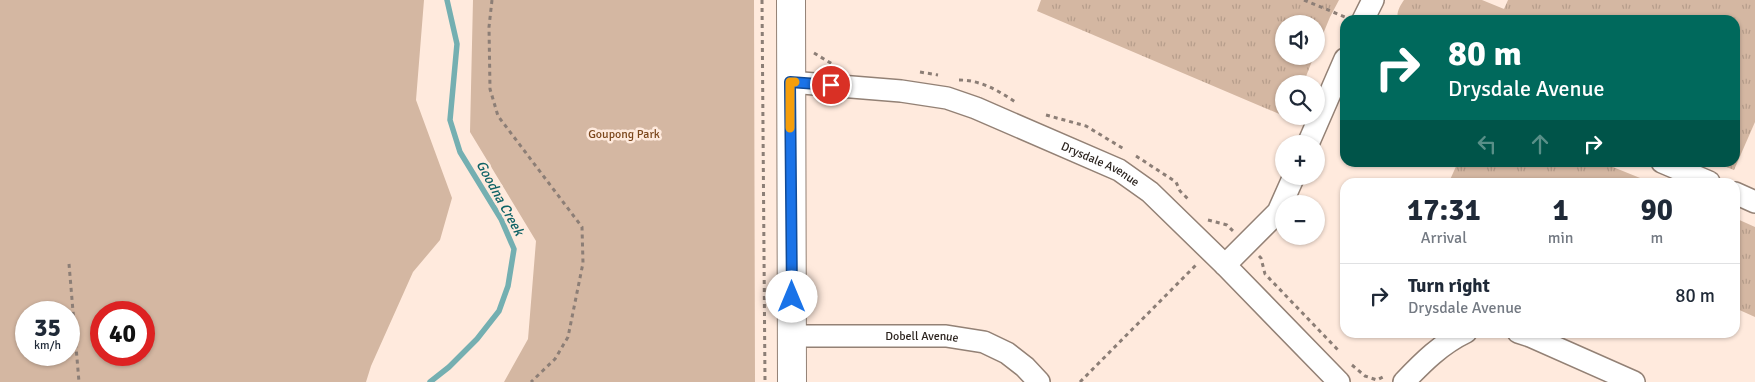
<!DOCTYPE html>
<meta charset="utf-8">
<style>
:root{--surface:#fff;--page:#f6f6f7;--text:#1f2937;--muted:#747a83;--line:#e0e1e3}
body{margin:0;font-family:Signika,sans-serif;background:var(--page);color:var(--text);height:100vh;display:flex;flex-direction:column;font-size:19px;white-space:nowrap}
*{box-sizing:border-box;margin:0}
p{font-size:16px;color:var(--muted)}
.icon{flex:none;width:28px;height:28px;fill:none;stroke:currentColor;stroke-width:2;stroke-linecap:round;stroke-linejoin:round}
.map{position:relative;flex:1;overflow:hidden}
.drawer{position:absolute;left:1340px;top:178px;width:400px;height:160px;display:flex;flex-direction:column;background:var(--surface);border-radius:15px;box-shadow:0 1px 4px #0004}
.drawer>*{flex:none}
.banner{position:absolute;left:1340px;top:15px;width:400px;height:152px;border-radius:15px;box-shadow:0 1px 4px #0004;background:#00695c;color:#fff;overflow:hidden}
.tools{position:absolute;left:1275px;top:15px;display:grid;gap:10px}
.tools a{display:grid;place-items:center;width:50px;height:50px;border-radius:50%;background:var(--surface);box-shadow:0 1px 4px #0004;font-size:25px}
.speed{position:absolute;left:15px;top:301px;display:flex;gap:10px;font-size:25px;font-weight:700;text-align:center}
.speed>*{display:grid;place-content:center;width:65px;height:65px;border-radius:50%;background:var(--surface);box-shadow:0 1px 4px #0004;line-height:1}
.speed small{font-size:12px;font-weight:400}
.speed .limit{border:8px solid #d22;background:#fff;color:#111}
.pin{position:absolute;display:grid;place-items:center;width:42px;height:42px;color:#fff;margin:-21px;border:2px solid #fff;border-radius:50%;box-shadow:0 1px 5px #0007}
.me{position:absolute;width:55px;margin:-28px;rotate:0deg;stroke-linejoin:round;filter:drop-shadow(0 0 4px #0008)}
.turn{display:flex;align-items:center;gap:18px;height:105px;padding:0 25px;font-size:22px}
.turn .icon{width:65px;height:65px;stroke-width:2.5}
.turn b{display:block;font-size:35px;line-height:42px}
.lanes{display:flex;align-items:center;height:48px;padding:0 25px;background:#0003;justify-content:center;gap:25px;direction:ltr}
.lanes .off{opacity:.35}
.eta{display:flex;justify-content:space-evenly;align-items:center;height:85px;text-align:center}
.eta b{font-size:30px;font-weight:700;line-height:35px}
ul{padding:0;list-style:none}
li{display:flex;align-items:center;gap:15px;height:65px;padding:0 25px;border-top:1px solid var(--line)}
li div{flex:1}
li b{display:block;font-size:19px}
li em{font-style:normal}
.map>svg:first-child{display:block}
</style>
<div class="map">
<svg width="1755" height="382" viewBox="0 0 1755 382">
<defs>
<pattern id="grass-tufts" width="24" height="20" patternUnits="userSpaceOnUse" patternTransform="scale(1.25)"><rect width="24" height="20" fill="#d4b7a2"/><path d="M3 7l-1-3M5 7V3M7 7l1-3M15 17l-1-3M17 17v-4M19 17l1-3" fill="none" stroke="#b69d8b"/></pattern>
</defs>
<rect width="100%" height="100%" fill="#ffeadd"/>
<!-- grass -->
<g fill="url(#grass-tufts)">
<polygon points="1041,0 1339,0 1330,17 1316,51 1316,24 1284,24 1284,56 1314,56 1303,84 1284,84 1284,116 1037,11"/>
<path d="M1404,0h78l22,9 4,-9h247v122l-21,48 -18,-7 19,-1v-142h-337c-2,-8 2,-14 6,-20z"/>
<polygon points="1458,162 1603,163 1650,182 1449,182"/>
<polygon points="1735,218 1755,227 1755,317 1735,308"/>
</g>
<!-- park -->
<g fill="#d4b7a2" fill-rule="evenodd">
<path d="M0,0h424l-8,100 36,98 -12,42 -27,32 -42,94 -5,16h-366zM26,312h43v43h-43zM101,312h43v43h-43z"/>
<polygon points="473,0 754,0 755,382 504,382 528,339 536,241 470,132"/>
</g>
<g fill="none" stroke-linecap="round" stroke-linejoin="round">
<!-- stream -->
<polyline stroke="#74afb1" stroke-width="5.5" points="430,382 449,367 477,339 499,311 508,286 514,249 501,219 460,152 450,120 457,44 447,0"/>
<defs>
<g id="street">
<polyline points="1363,20 1373,0"/>
<path id="s1" d="M790,82l111,9 46,7 29,10 143,62 31,22 75,73 114,117"/>
<polyline points="1308,144 1345,59"/>
<polyline points="1662,162 1709,182"/>
<polyline points="1735,193 1755,202"/>
<polyline points="1225,265 1278,212 1294,176"/>
<polyline points="1518,332 1530,336 1634,382"/>
<path id="s2" d="M792,336h154l38,6 23,11 18,14 14,15"/>
<path d="M1404,382c19,-20 37,-38 62,-50"/>
</g>
<polyline id="secondary" points="791,0 792,382"/>
</defs>
<!-- street casing -->
<use href="#street" stroke="#938175" stroke-width="24"/>
<!-- secondary casing -->
<use href="#secondary" stroke="#938175" stroke-width="30"/>
<!-- path -->
<g stroke="#8c7e76" stroke-width="3" stroke-dasharray="4 4" stroke-linecap="butt">
<polyline points="492,0 489,27 490,89 498,116 582,227 583,263 568,337 555,359 531,382"/>
<polyline points="762,0 765,382"/>
<polyline points="1304,0 1345,17"/>
<polyline points="814,53 834,65"/>
<polyline points="920,72 938,75"/>
<path d="M959,80c22,0 40,11 58,23"/>
<polyline points="1046,115 1086,126 1124,149"/>
<polyline points="1136,156 1176,182 1180,191 1188,199"/>
<polyline points="1208,220 1227,225 1233,231"/>
<polyline points="1259,256 1261,258 1265,274 1338,350"/>
<polyline points="69,264 79,382"/>
<polyline points="1352,365 1365,376 1377,380 1383,377 1385,379"/>
<polyline points="1080,382 1197,264"/>
</g>
<!-- street -->
<use href="#street" stroke="#fff" stroke-width="21"/>
<!-- secondary -->
<use href="#secondary" stroke="#fff" stroke-width="28"/>
</g>
<g fill="none" stroke-linecap="round" stroke-linejoin="round">
<defs>
<polyline id="route" points="792,297 790,82 831,85"/>
</defs>
<!-- route casing -->
<use href="#route" stroke="#114b97" stroke-width="12"/>
<!-- route -->
<use href="#route" stroke="#1a73e8" stroke-width="9"/>
<!-- slow -->
<polyline stroke="#f59e0b" stroke-width="9" points="790,128 790,82 795,82"/>
</g>
<g text-anchor="middle" dominant-baseline="central" stroke-width="5" stroke-linejoin="round" paint-order="stroke">
<!-- park labels -->
<g font-size="12" fill="#7c471c" stroke="#ffeadd">
<text x="624" y="134">Goupong Park</text>
</g>
<!-- street labels -->
<g font-size="12" fill="#2c241f" stroke="#ffeadd">
<text stroke="none"><textPath href="#s1" startOffset="325">Drysdale Avenue</textPath></text>
<text stroke="none"><textPath href="#s2" startOffset="130">Dobell Avenue</textPath></text>
</g>
<!-- water labels -->
<g font-size="14" font-style="italic" fill="#0e6265" stroke="#ffeadd">
<text transform="translate(500 198) rotate(61)">Goodna Creek</text>
</g>
</g>
</svg>
<div class="tools">
<a><svg class="icon" aria-label="sound" viewBox="0 0 24 24"><path d="M4 9h4l5-4v14l-5-4H4zM17 9q2 3 0 6"/></svg></a>
<a><svg class="icon" aria-label="search" viewBox="0 0 24 24"><circle cx="10" cy="10" r="6"/><path d="M15 15l6 6"/></svg></a>
<a>+</a>
<a>−</a>
</div>
<div class="speed"><div>35<small>km/h</small></div><div class="limit">40</div></div>
<div class="pin" style="left:831px;top:85px;background:#d93025"><svg class="icon" aria-label="arrive" viewBox="0 0 24 24"><path d="M6 21V4h12l-3 4 3 4H6"/></svg></div>
<svg class="me" style="left:792px;top:297px" viewBox="-20 -20 40 40"><circle r="19" fill="#fff"/><path d="M0-13L10 11 0 6-10 11z" fill="#1a73e8"/></svg>
<div class="banner">
<div class="turn"><svg class="icon" aria-label="right" viewBox="0 0 24 24"><path d="M7 20v-9h11M14 6l5 5-5 5"/></svg><div><b>80 m</b>Drysdale Avenue</div></div>
<div class="lanes"><svg class="icon off" aria-label="left" viewBox="0 0 24 24"><path d="M17 20v-9H6M10 6l-5 5 5 5"/></svg><svg class="icon off" aria-label="ahead" viewBox="0 0 24 24"><path d="M12 20V5M6 11l6-6 6 6"/></svg><svg class="icon" aria-label="right" viewBox="0 0 24 24"><path d="M7 20v-9h11M14 6l5 5-5 5"/></svg></div>
</div>
<section class="drawer">
<div class="eta">
<div><b>17:31</b><p>Arrival</p></div>
<div><b>1</b><p>min</p></div>
<div><b>90</b><p>m</p></div>
</div>
<ul>
<li><svg class="icon" aria-label="right" viewBox="0 0 24 24"><path d="M7 20v-9h11M14 6l5 5-5 5"/></svg><div><b>Turn right</b><p>Drysdale Avenue</p></div><em>80 m</em></li>
</ul>
</section>
</div>
